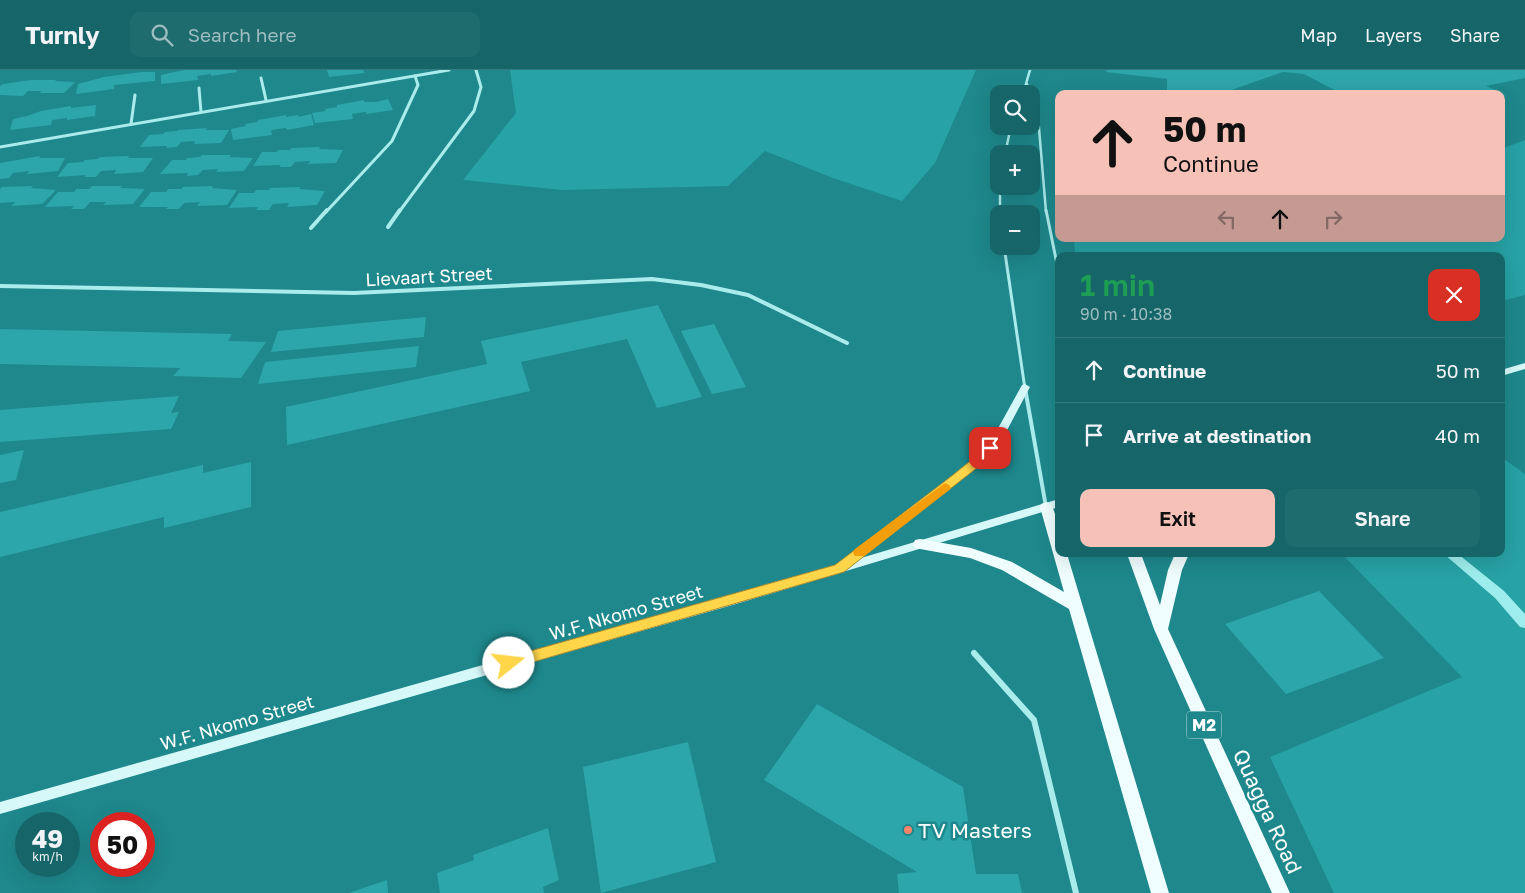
<!DOCTYPE html>
<meta charset="utf-8">
<style>
:root{--surface:#166669;--page:#1f6c6f;--text:#f1f3f6;--muted:#9ebdc0;--line:#357a7d;--accent:#f6c1b7}
body{margin:0;font-family:"Golos Text",sans-serif;background:var(--page);color:var(--text);height:100vh;display:flex;flex-direction:column;font-size:19px;white-space:nowrap}
*{box-sizing:border-box;margin:0}
p{font-size:16px;color:var(--muted)}
.icon{flex:none;width:28px;height:28px;fill:none;stroke:currentColor;stroke-width:2;stroke-linecap:round;stroke-linejoin:round}
.map{position:relative;flex:1;overflow:hidden}
.sheet{position:absolute;left:1055px;top:182px;width:450px;height:305px;display:flex;flex-direction:column;background:var(--surface);border-radius:10px;box-shadow:0 5px 20px #0002}
.sheet>*{flex:none}
.guide{position:absolute;left:1055px;top:20px;width:450px;height:152px;border-radius:10px;box-shadow:0 5px 20px #0002;background:#f6c1b7;color:#111;overflow:hidden}
.tools{position:absolute;left:990px;top:15px;display:grid;gap:10px}
.tools a{display:grid;place-items:center;width:50px;height:50px;border-radius:10px;background:var(--surface);box-shadow:0 5px 20px #0002;font-size:25px}
.speed{position:absolute;left:15px;top:742px;display:flex;gap:10px;font-size:25px;font-weight:700;text-align:center}
.speed>*{display:grid;place-content:center;width:65px;height:65px;border-radius:50%;background:var(--surface);box-shadow:0 5px 20px #0002;line-height:1}
.speed small{font-size:12px;font-weight:400}
.speed .limit{border:8px solid #d22;background:#fff;color:#111}
.pin{position:absolute;display:grid;place-items:center;width:42px;height:42px;color:#fff;margin:-21px;border-radius:10px;box-shadow:0 2px 8px #0006}
.me{position:absolute;width:55px;margin:-28px;rotate:74deg;stroke-linejoin:round;filter:drop-shadow(0 0 4px #0008)}
.turn{display:flex;align-items:center;gap:18px;height:105px;padding:0 25px;font-size:22px}
.turn .icon{width:65px;height:65px;stroke-width:2.5}
.turn b{display:block;font-size:35px;line-height:42px}
.lanes{display:flex;align-items:center;height:48px;padding:0 25px;background:#0003;justify-content:center;gap:25px;direction:ltr}
.lanes .off{opacity:.35}
.round{display:grid;place-items:center;flex:none;width:52px;height:52px;border-radius:10px;background:var(--page)}
.head{display:flex;align-items:center;justify-content:space-between;height:85px;padding:0 25px}
h1{font-size:30px;font-weight:600;line-height:38px;color:#1e9e55}
.action{display:flex;gap:10px;margin-top:auto;padding:10px 25px}
.action a{flex:1;height:58px;border-radius:10px;background:var(--accent);color:#111;font-size:20px;font-weight:600;line-height:58px;text-align:center}
.action a+a{background:var(--page);color:var(--text)}
ul{padding:0;list-style:none}
li{display:flex;align-items:center;gap:15px;height:65px;padding:0 25px;border-top:1px solid var(--line)}
li div{flex:1}
li b{display:block;font-size:19px}
li em{font-style:normal}
header{display:flex;align-items:center;gap:30px;box-sizing:border-box;height:70px;padding:0 25px;background:var(--surface);border-bottom:1px solid var(--line)}
header strong{font-size:24px}
nav{display:flex;gap:28px;margin-inline-start:auto;font-size:18px}
.search{width:350px;height:45px;background:var(--page);display:flex;align-items:center;gap:12px;box-sizing:border-box;padding:0 18px;border-radius:10px;color:var(--muted);font-size:19px}
.map>svg:first-child{display:block}
</style>
<header>
<strong>Turnly</strong>
<div class="search"><svg class="icon" aria-label="search" viewBox="0 0 24 24"><circle cx="10" cy="10" r="6"/><path d="M15 15l6 6"/></svg>Search here</div>
<nav><a>Map</a><a>Layers</a><a>Share</a></nav>
</header>
<div class="map">
<svg width="1525" height="823" viewBox="0 0 1525 823">
<rect width="100%" height="100%" fill="#1e888c"/>
<!-- green -->
<g fill="#27a2a5">
<polygon points="510,0 976,0 935,93 902,131 833,108 765,81 728,116 562,120 463,110 516,43"/>
<polygon points="1525,70 1525,225 1501,231 1501,186 1075,186 1074,169 1501,169 1501,79"/>
<polygon points="1501,387 1525,404 1525,823 1334,823 1270,687 1462,607 1342,484 1501,484"/>
</g>
<g fill="none" stroke-linecap="round" stroke-linejoin="round">
<!-- stream -->
<polygon fill="#9eedee" fill-rule="evenodd" points="1444,484 1458,484 1504,521 1525,544 1525,558 1520,557 1495,528"/>
</g>
<!-- building -->
<g fill="#2da6aa">
<polygon points="184,0 236,0 237,2 211,6 211,4 197,6 198,10 161,14 161,5"/>
<polygon points="327,0 363,0 365,3 329,7"/>
<polygon points="1107,0 1525,0 1525,8 1486,16 1506,25 1501,26 1501,24 1342,24 1304,4 1283,2 1220,24 1167,24 1167,9 1106,2"/>
<polygon points="142,2 155,2 155,11 114,15 114,19 76,24 78,14 104,7"/>
<polygon points="31,10 56,10 55,11 75,12 64,23 39,23 42,21 28,21 23,26 0,25 0,16 3,14"/>
<polygon points="388,29 393,40 366,44 366,42 352,44 353,49 315,53 312,43 326,41 325,39 337,37 337,35 364,30 364,32 376,32"/>
<polygon points="96,35 95,46 67,50 67,48 52,50 51,55 10,60 13,49 27,46 41,41 71,36 71,38"/>
<polygon points="311,44 314,55 287,60 286,58 271,60 272,65 233,70 231,59 246,56 245,54 258,52 258,50 286,45 286,47 298,45 299,47"/>
<polygon points="207,58 205,60 229,60 221,73 194,74 195,71 181,72 177,77 166,78 167,76 140,77 149,65 163,64 165,62 177,61 178,60"/>
<polygon points="320,77 319,79 343,80 336,93 308,94 310,91 295,92 291,97 279,97 281,95 253,96 262,82 277,82 278,80 290,80 292,78"/>
<polygon points="202,85 231,85 229,87 253,88 244,101 216,102 218,99 203,100 198,105 187,106 188,103 160,104 172,90 186,90 187,88 200,87"/>
<polygon points="40,86 39,88 65,88 58,101 27,104 29,101 13,103 9,108 0,109 0,93"/>
<polygon points="129,86 128,88 153,88 143,102 114,104 116,100 101,101 96,107 84,107 86,105 57,107 68,93 83,92 85,90 98,89 100,87"/>
<polygon points="33,116 31,118 56,120 42,134 11,136 15,132 0,133 0,119 2,117"/>
<polygon points="92,116 122,116 120,118 145,119 133,134 103,135 106,132 90,132 84,139 71,139 74,136 45,137 58,122 74,122 76,119 89,119"/>
<polygon points="213,116 212,118 237,120 227,135 197,136 200,132 184,133 179,139 166,139 168,137 139,137 151,122 166,122 168,119 181,119 183,117"/>
<polygon points="301,117 299,119 325,121 317,135 287,137 289,133 273,134 269,140 256,140 258,137 229,138 239,123 254,123 256,120 269,120 270,118"/>
<polygon points="658,235 702,327 657,338 627,269 521,292 530,321 287,375 286,337 487,294 481,271"/>
<polygon points="426,247 424,267 271,282 278,261"/>
<polygon points="714,254 746,317 712,324 681,261"/>
<polygon points="0,259 232,264 228,271 266,272 241,308 173,306 180,298 0,294"/>
<polygon points="419,276 416,297 258,314 265,292"/>
<polygon points="179,326 171,343 179,342 171,359 0,372 0,340"/>
<polygon points="24,380 16,410 0,413 0,385"/>
<polygon points="251,392 251,437 164,458 164,447 0,487 0,442 203,395 203,403"/>
<polygon points="1319,521 1384,588 1286,624 1225,554"/>
<polygon points="817,634 963,717 976,804 1018,804 1022,823 899,823 897,804 917,802 764,710"/>
<polygon points="688,672 716,792 601,823 583,697"/>
<polygon points="548,758 559,810 543,817 544,823 440,823 437,803 474,790 473,785"/>
<polygon points="387,810 388,823 349,823"/>
</g>
<g fill="none" stroke-linecap="round" stroke-linejoin="round">
<!-- lane-far2 -->
<g stroke="#aaebec" stroke-width="2.5">
<polyline points="1027,14 1030,24"/>
<polyline points="1023,24 1030,0"/>
<polyline points="1031,26 1038,46 1046,142"/>
<polyline points="1005,84 1011,56"/>
<polyline points="1000,116 1000,142"/>
</g>
<!-- lane-far1 -->
<g stroke="#aaebec" stroke-width="3">
<polyline points="1000,140 1000,144"/>
<polyline points="1046,140 1059,204"/>
<polyline points="1004,176 1025,319"/>
</g>
<!-- lane -->
<polyline stroke="#aaebec" stroke-width="4" points="1025,318 1046,437"/>
<!-- street-far2 -->
<g stroke="#aaebec" stroke-width="3">
<polyline points="261,8 266,30"/>
<polyline points="199,18 201,42"/>
<polyline points="131,54 135,25"/>
<polyline points="0,77 449,0"/>
<polyline points="326,142 392,71 418,15 415,6"/>
<polyline points="399,142 474,41 481,17 476,0"/>
</g>
<!-- street-far1 -->
<g stroke="#aaebec" stroke-width="4">
<polyline points="388,157 400,140"/>
<polyline points="311,158 327,140"/>
<polyline points="0,216 354,223 652,209 701,215 748,225 847,273"/>
</g>
<!-- street -->
<polyline stroke="#aaebec" stroke-width="6" points="974,583 1034,650 1076,823"/>
<!-- secondary -->
<g fill="#d6f8f9" fill-rule="evenodd">
<polygon points="1525,293 1525,299 1501,306 1501,300"/>
<polygon points="1025,314 1030,317 1005,364 986,389 861,488 1059,429 1059,437 736,534 0,744 0,732 839,494 980,385 996,362 1022,315"/>
</g>
<!-- primary -->
<g fill="#f0fdff" fill-rule="evenodd">
<path d="M1046,432l5,2c8,16 8,32 8,50h8l102,339h-18l-82,-284 -67,-39 -32,-12 -50,-9 -5,-1 -2,-4 2,-4 5,-1 51,9 41,14 52,30 -24,-85 1,-3z"/>
<polygon points="1127,484 1141,484 1160,535 1168,500 1175,484 1189,484 1182,500 1168,559 1290,823 1272,823 1154,559"/>
</g>
</g>
<!-- route -->
<polygon fill="#ffd54a" stroke="#a68a30" points="990,374 995,378 987,390 844,502 509,599 505,597 503,593 505,589 509,587 835,495 949,408 979,384 986,375"/>
<!-- slow -->
<polygon fill="#f59e0b" points="945,413 949,415 951,418 949,420 864,486 855,486 853,483 855,479"/>
<!-- markers -->
<circle fill="#fb8469" stroke="#1e888c" stroke-width="2" cx="908" cy="760" r="5"/>
<g text-anchor="middle" dominant-baseline="central" stroke-width="5" stroke-linejoin="round" paint-order="stroke">
<!-- shield labels -->
<rect fill="#1e888c" stroke="#bcdbdc" stroke-width="1" x="1186.5" y="641.5" width="35" height="27" rx="4"/>
<g font-size="16" font-weight="bold" fill="#fff">
<text x="1204" y="655">M2</text>
</g>
<!-- street labels -->
<g font-size="18" fill="#fff" stroke="#1e888c">
<text transform="translate(429 206) rotate(-3)">Lievaart Street</text>
<text transform="translate(626 542) rotate(-16)">W.F. Nkomo Street</text>
<text transform="translate(237 652) rotate(-16)">W.F. Nkomo Street</text>
</g>
<!-- near-street labels -->
<g font-size="21" fill="#fff" stroke="#1e888c">
<text transform="translate(1268 741) rotate(65)">Quagga Road</text>
</g>
<!-- near-poi labels -->
<g font-size="21" fill="#fff" stroke="#1e888c" text-anchor="start">
<text x="918" y="760">TV Masters</text>
</g>
</g>
</svg>
<div class="tools">
<a><svg class="icon" aria-label="search" viewBox="0 0 24 24"><circle cx="10" cy="10" r="6"/><path d="M15 15l6 6"/></svg></a>
<a>+</a>
<a>−</a>
</div>
<div class="speed"><div>49<small>km/h</small></div><div class="limit">50</div></div>
<div class="pin" style="left:990px;top:378px;background:#d93025"><svg class="icon" aria-label="arrive" viewBox="0 0 24 24"><path d="M6 21V4h12l-3 4 3 4H6"/></svg></div>
<svg class="me" style="left:509px;top:593px" viewBox="-20 -20 40 40"><circle r="19" fill="#fff"/><path d="M0-13L10 11 0 6-10 11z" fill="#ffd54a"/></svg>
<div class="guide">
<div class="turn"><svg class="icon" aria-label="ahead" viewBox="0 0 24 24"><path d="M12 20V5M6 11l6-6 6 6"/></svg><div><b>50 m</b>Continue</div></div>
<div class="lanes"><svg class="icon off" aria-label="left" viewBox="0 0 24 24"><path d="M17 20v-9H6M10 6l-5 5 5 5"/></svg><svg class="icon" aria-label="ahead" viewBox="0 0 24 24"><path d="M12 20V5M6 11l6-6 6 6"/></svg><svg class="icon off" aria-label="right" viewBox="0 0 24 24"><path d="M7 20v-9h11M14 6l5 5-5 5"/></svg></div>
</div>
<section class="sheet">
<div class="head"><div><h1>1 min</h1><p>90 m · 10:38</p></div><a class="round" style="background:#d93025;color:#fff"><svg class="icon" aria-label="close" viewBox="0 0 24 24"><path d="M6 6l12 12M18 6L6 18"/></svg></a></div>
<ul>
<li><svg class="icon" aria-label="ahead" viewBox="0 0 24 24"><path d="M12 20V5M6 11l6-6 6 6"/></svg><div><b>Continue</b></div><em>50 m</em></li>
<li><svg class="icon" aria-label="arrive" viewBox="0 0 24 24"><path d="M6 21V4h12l-3 4 3 4H6"/></svg><div><b>Arrive at destination</b></div><em>40 m</em></li>
</ul>
<div class="action"><a>Exit</a><a>Share</a></div>
</section>
</div>
